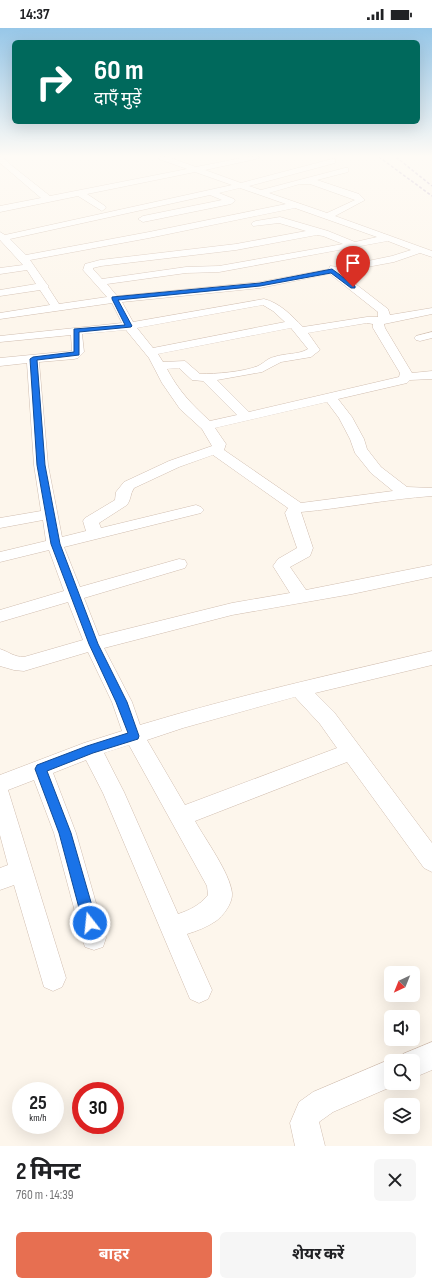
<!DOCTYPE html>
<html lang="hi">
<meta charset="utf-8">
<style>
:root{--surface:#fff;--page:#f6f6f6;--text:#202124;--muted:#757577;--accent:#e76f51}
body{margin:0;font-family:"Sofia Sans Condensed","Noto Sans Devanagari",sans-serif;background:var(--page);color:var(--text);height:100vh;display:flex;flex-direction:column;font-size:15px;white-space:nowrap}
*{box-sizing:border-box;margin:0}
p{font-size:13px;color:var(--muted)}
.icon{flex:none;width:22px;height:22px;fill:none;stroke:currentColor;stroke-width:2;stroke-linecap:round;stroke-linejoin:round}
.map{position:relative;height:1118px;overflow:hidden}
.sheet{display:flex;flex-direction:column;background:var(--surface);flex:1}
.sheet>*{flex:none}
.top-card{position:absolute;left:12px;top:12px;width:408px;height:84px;border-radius:6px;box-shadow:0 4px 16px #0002;background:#00695c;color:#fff;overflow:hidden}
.needle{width:26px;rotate:223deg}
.controls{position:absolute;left:384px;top:938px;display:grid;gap:8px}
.controls a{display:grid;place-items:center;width:36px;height:36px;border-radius:6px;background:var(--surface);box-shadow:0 4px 16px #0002;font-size:20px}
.speed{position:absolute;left:12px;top:1054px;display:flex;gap:8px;font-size:20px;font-weight:700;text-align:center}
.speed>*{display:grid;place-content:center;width:52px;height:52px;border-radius:50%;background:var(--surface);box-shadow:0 4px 16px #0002;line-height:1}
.speed small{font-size:10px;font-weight:400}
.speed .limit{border:6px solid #d22;background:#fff;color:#111}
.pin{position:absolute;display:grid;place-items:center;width:34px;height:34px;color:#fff;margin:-41px -17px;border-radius:50% 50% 50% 0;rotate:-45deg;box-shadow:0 0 4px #0007}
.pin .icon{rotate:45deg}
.me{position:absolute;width:44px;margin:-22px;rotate:344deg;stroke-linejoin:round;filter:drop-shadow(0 0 3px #0008)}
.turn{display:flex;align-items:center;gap:14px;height:84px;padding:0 16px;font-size:18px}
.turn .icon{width:52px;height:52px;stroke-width:2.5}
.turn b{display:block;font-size:28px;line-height:34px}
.round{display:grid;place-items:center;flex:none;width:42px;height:42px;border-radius:6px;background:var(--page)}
.summary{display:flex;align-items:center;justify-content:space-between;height:68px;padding:0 16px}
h1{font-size:24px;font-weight:700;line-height:30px}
.primary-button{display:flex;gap:8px;margin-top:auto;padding:8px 16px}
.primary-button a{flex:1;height:46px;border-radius:6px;background:var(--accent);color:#fff;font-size:16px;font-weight:700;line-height:46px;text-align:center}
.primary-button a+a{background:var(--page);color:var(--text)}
.status{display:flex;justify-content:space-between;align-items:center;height:28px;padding:0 20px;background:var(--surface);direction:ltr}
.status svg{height:11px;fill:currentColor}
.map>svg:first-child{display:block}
</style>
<div class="status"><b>14:37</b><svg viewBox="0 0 49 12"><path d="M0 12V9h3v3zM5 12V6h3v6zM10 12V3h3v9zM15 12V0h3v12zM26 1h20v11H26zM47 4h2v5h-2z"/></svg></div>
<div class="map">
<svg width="432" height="1118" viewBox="0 0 432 1118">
<rect width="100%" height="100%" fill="#fdf6ec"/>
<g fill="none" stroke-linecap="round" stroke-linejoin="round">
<defs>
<g id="minor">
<path d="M0,129h3l8,8 39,31 137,-27 -28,-10 -1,-2h10l28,10 51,-10h13l-4,2 -51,11 36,13 91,-24h3v4l-86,23 12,4 84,-22h3v4l-31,8 42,14 6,6 -30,16 97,35v6l-12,-4 -26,9 -54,10 48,37 2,6 42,-7v6l-48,10 1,4 27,45 20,-2v8l-22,1 -3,3 -69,16 14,18 12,22 3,10 14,18 26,20 25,1v8c-44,3 -87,12 -131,16l12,36 -3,8 -20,11 16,23 126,-25v12l-80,17 -120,21 -128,33 28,54 8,23c96,-29 194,-51 292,-74v14l-117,28 19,19 98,131v29l-8,-4 -77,-106 -152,59c10,18 35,52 37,72 1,10 -9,23 -16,28 -9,6 -19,10 -29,13l25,56 -4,9 -9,4 -9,-4 -87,-206 -17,-33 -33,13 23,60 30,105 -3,9 -9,3 -9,-3 -3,-9 -28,-105 -20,-53 -26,10 58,188 -4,9 -9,4 -9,-4 -30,-102 -14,5v-22l8,-3 -8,-30v-60l84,-32 38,-12 -10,-29 -24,-50 -64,19 -10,-1 -14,-4v-17c9,3 14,8 24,8l59,-17 -15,-38 -68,20v-12l64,-19 -15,-41 -49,12v-10l46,-11 -3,-21 -43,8v-10l41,-7 -7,-46 -7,-102 -27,3v-8l72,-7 -1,-16 -71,7v-6l122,-13 -10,-20 -112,16v-6l50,-8 -10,-15 -40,6v-6l36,-6 -9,-14 -27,4v-6l23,-3 -23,-25v-8l5,3 227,-50 -37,-13 -108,22 18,12 1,2 -4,3 -24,-15 -78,16v-6l41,-8 -41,-35zM300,156h10l45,16 -28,13 -58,-20zM240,160l46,16 -137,28 -123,23 -16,-16 200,-44 12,5 -79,16 -5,3 5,3 88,-18 4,-3 -1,-2 -15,-6zM295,180l82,29 -22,5 -27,-11 -48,-14 -24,4 -3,1 -2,2 2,2 26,-3 27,8 -70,13 -136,16 -15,4 -2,6 24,27 -48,7 -11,-17 1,-1 -3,-3 -16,-23 119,-22zM317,207l6,1 20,8 -124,22 -33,1 -84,12 -9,-10v-1l8,-2 135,-16zM388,213l23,9 -19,6 -53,11 -9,-1 -1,3 -69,13 -143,14 -10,-12 79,-11 33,-1zM330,246l48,38v5h-11l-64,10c-12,-12 -23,-24 -39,-28l-131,23 -11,-20 138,-14zM263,277l10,6 12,11 -132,26 -16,-20zM367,295l6,1v4l27,45 -1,4 -150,35 -32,-32 45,-8 19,-10 30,-5 9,-7 -12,-17zM291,300l17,21c-10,6 -23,4 -34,8 -6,1 -10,6 -16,9 -15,6 -42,8 -58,8l-15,-13 -22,1 -5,-8zM126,302l23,28 13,25 18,26 22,20 10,17 -43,15 -45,21 -8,10 -1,8 -30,18 -2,3 3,10 -24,6 -14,-72 -9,-103 35,-3 4,-1 6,-6 -2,-18zM179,340l13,12 11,1 34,34 -27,6c-18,-16 -32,-31 -43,-52zM327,374l12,16 11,21 5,14 16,20 22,18 -92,12 -77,-53 2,-6 -11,-16zM213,427l75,53 -3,5 12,35 -19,11 -5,7 17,27 -58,10 -133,33 -15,-38 101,-30 2,-4 -2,-4 -6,-1 -99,28 -16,-40 137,-34 3,-3 -3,-3 -5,-2 -95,23 -2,-5 28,-18c4,-5 3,-11 7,-17l45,-21zM295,669l25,27 17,24 -152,57 -38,-65 36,-12zM129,717l78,141 1,9c-8,10 -18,15 -30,19l-54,-122 -20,-39z"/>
<polygon points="432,304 432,310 420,313 416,312 414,310 416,308"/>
<polygon points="432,1014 432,1042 413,1050 413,1033 401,1033 403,1026"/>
<polygon points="391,1031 395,1033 391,1033 391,1055 400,1055 333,1084 319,1094 325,1118 295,1118 290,1095 299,1074 313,1064"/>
</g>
</defs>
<!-- minor casing -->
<use href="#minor" stroke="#d1beb0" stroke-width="1"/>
<!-- minor -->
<use href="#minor" fill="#fff" fill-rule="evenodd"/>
<!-- rail -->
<g stroke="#b9a8c9" stroke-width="1.5" stroke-dasharray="3 2" stroke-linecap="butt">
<polyline points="379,129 432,168"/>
<polyline points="396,129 432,158"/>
</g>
</g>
<!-- sky -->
<linearGradient id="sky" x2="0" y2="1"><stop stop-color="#97c7e8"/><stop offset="0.45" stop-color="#fefbf6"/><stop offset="1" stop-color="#fefbf6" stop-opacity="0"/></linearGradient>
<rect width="432" height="285" fill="url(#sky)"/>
<!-- route -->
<polygon fill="#1a73e8" stroke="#114b97" points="332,241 355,258 355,260 351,260 331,245 260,258 118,272 132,298 131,299 79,304 79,327 37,332 45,437 60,516 98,616 127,674 139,708 138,711 93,725 47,743 71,805 97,895 95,899 90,901 85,899 83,895 59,805 35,741 37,737 87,718 128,705 116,674 89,616 51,516 37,437 30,331 33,329 74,324 74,301 125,297 112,271 112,269 260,255"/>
</svg>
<div class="controls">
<a><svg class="needle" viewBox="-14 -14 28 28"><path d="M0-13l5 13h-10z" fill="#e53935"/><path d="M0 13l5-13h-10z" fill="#757577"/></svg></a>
<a><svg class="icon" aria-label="sound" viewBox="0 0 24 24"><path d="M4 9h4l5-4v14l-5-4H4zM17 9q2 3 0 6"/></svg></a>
<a><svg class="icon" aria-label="search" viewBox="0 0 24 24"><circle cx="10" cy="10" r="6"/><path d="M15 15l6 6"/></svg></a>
<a><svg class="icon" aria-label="layers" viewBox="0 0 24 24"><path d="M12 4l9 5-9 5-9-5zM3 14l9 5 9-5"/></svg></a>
</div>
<div class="speed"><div>25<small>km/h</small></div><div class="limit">30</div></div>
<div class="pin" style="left:353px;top:259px;background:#d93025"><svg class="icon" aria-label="arrive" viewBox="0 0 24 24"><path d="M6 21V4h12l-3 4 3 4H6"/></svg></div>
<svg class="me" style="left:90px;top:895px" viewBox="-20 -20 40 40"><circle r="17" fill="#1a73e8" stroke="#fff" stroke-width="3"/><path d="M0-11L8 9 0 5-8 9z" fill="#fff"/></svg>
<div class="top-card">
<div class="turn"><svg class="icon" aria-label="right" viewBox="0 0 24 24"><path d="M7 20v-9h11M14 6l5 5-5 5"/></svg><div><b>60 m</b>दाएँ मुड़ें</div></div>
</div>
</div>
<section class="sheet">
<div class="summary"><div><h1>2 मिनट</h1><p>760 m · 14:39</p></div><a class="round"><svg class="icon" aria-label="close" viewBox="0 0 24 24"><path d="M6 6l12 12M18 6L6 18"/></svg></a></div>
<div class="primary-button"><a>बाहर</a><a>शेयर करें</a></div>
</section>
